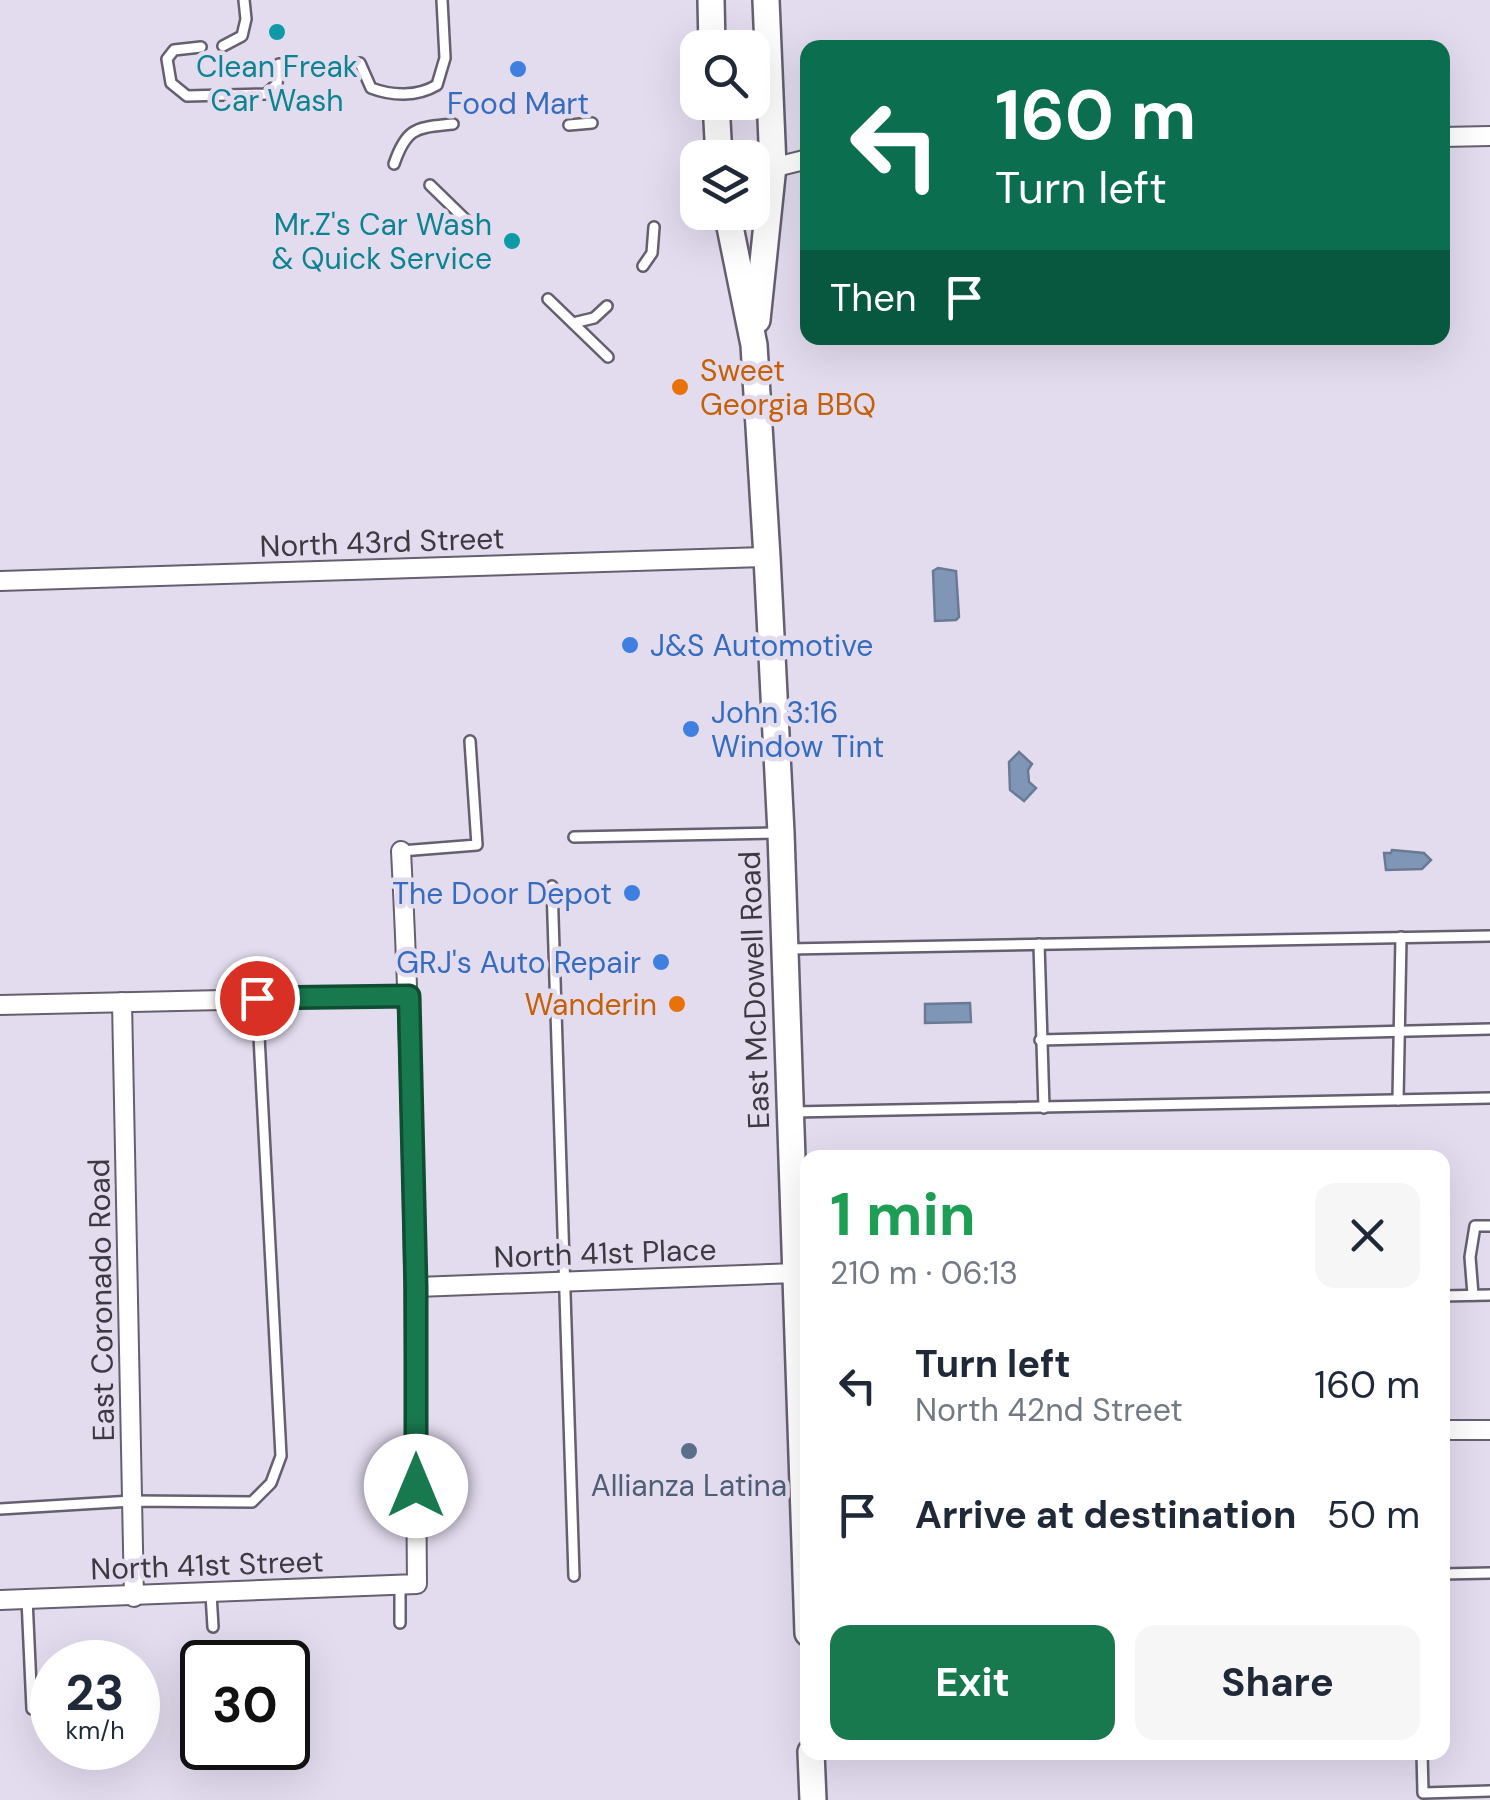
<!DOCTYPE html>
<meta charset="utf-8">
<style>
:root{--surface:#fff;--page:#f6f6f7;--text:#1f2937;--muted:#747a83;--accent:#18784e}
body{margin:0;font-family:"DM Sans",sans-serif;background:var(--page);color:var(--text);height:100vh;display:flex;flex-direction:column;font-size:38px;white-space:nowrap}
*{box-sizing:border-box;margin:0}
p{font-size:32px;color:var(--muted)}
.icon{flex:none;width:55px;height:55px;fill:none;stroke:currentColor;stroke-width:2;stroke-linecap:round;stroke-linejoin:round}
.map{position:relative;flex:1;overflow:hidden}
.details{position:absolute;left:800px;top:1150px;width:650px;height:610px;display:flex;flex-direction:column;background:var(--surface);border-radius:20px;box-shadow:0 10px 40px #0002}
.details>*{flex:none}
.top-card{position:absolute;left:800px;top:40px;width:650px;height:305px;border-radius:20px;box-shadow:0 10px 40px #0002;background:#0b6e4f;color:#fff;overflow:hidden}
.controls{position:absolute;left:680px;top:30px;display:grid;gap:20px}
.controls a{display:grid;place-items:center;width:90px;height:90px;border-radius:20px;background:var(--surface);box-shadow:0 10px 40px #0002;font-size:50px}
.speed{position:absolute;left:30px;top:1640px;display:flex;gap:20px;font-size:50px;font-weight:700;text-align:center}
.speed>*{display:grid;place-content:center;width:130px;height:130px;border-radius:50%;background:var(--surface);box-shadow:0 10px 40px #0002;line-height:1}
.speed small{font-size:25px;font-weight:400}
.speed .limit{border:5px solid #111;border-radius:15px;background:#fff;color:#111}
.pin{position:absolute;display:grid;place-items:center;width:85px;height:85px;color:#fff;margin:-42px;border:5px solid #fff;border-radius:50%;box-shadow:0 2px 10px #0007}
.me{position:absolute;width:110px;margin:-55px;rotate:0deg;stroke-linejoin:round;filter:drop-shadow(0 0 8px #0008)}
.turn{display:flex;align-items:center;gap:35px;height:210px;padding:0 30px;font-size:45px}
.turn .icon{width:130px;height:130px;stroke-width:2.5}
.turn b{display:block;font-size:70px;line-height:85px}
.then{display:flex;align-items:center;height:95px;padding:0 30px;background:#0003;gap:20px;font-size:38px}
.round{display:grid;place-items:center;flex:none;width:105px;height:105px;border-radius:20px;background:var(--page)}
.head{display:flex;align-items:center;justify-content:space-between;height:170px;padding:0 30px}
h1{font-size:60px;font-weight:700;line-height:75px;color:#1e9e55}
.button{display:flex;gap:20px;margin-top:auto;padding:20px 30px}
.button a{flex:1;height:115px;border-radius:20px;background:var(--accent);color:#fff;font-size:40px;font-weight:700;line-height:115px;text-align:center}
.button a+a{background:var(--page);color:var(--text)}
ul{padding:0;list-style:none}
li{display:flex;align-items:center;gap:30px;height:130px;padding:0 30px}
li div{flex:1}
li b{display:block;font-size:38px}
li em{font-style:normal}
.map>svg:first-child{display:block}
</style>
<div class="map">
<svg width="1490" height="1800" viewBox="0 0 1490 1800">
<rect width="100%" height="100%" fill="#e3dcef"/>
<!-- water -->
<g fill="#7f96b7" stroke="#6b7a94" stroke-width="2.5">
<polygon points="938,568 956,571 959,617 956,620 935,621 933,571"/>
<polygon points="1019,752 1032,764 1028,770 1029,782 1036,788 1024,801 1010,790 1009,762"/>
<polygon points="1392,850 1424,853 1431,860 1422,869 1386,870 1384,853 1391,853"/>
<polygon points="970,1003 971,1022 925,1023 925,1004"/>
</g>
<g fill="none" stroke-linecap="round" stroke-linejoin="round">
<defs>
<g id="service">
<polyline points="223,46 242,36 246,19 244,0"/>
<polyline points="201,47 174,50 167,59 171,83 187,96 266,94 277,84 279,64"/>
<path d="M360,63l11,25c21,8 46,9 66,-3l8,-27 -3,-58"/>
<polyline points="569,125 592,123"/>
<path d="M394,164c13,-38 23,-36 59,-40"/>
<polyline points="430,185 468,222"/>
<polyline points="643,266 652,253 654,227"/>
<polyline points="548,299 608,357"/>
<polyline points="573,323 594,318 607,306"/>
<polyline points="574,837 778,833"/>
<polyline points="401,851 477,845 470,741"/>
<polyline points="552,886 574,1576"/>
<polyline points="1039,944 1044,1108"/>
<polyline points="788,949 1490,936"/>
<polyline points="1040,1040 1490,1029"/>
<polyline points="1398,1100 1401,937"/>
<polyline points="793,1112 1490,1098"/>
<polyline points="1473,1295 1470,1257 1475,1226 1490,1226"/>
<polyline points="1442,1296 1490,1295"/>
<polyline points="0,1509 132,1501 252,1502 271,1483 281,1456 257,998"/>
<polyline points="1442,1574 1490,1573"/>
<polyline points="211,1594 213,1627"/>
<polyline points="27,1599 32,1709"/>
<polyline points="400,1623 400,1585"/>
<polyline points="1422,1752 1423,1793 1490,1791"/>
</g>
<g id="minor">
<polyline points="1442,137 1490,136"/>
<polyline points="752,173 808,159"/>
<polyline points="0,581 767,557"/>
<polyline points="122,1002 134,1597"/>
<polyline points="0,1005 409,996"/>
<polyline points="417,1287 796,1273"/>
<polyline points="1442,1430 1490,1430"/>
<path d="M0,1600l417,-16c-2,-244 -3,-488 -16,-733"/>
</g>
<g id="primary">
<polyline points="711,0 712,48"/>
<polyline points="716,102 719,158"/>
<polyline points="727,212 754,345 767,557 781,833 808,1633"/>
<polyline points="757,320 773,166 766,0"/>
<polyline points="811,1752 813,1800"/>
</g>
</defs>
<!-- service casing -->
<use href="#service" stroke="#665f70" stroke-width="14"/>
<!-- minor casing -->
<use href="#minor" stroke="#665f70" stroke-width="22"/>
<!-- primary casing -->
<use href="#primary" stroke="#665f70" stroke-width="30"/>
<!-- service -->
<use href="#service" stroke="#fff" stroke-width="9"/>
<!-- minor -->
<use href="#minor" stroke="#fff" stroke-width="18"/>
<!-- primary -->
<use href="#primary" stroke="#fff" stroke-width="25"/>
</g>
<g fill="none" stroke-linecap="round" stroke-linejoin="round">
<defs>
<polyline id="route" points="257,998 409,996 416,1287 416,1486"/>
</defs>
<!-- route casing -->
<use href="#route" stroke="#104e33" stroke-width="25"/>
<!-- route -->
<use href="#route" stroke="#18784e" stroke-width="18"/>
</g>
<!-- markers -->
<g fill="#0f9aa8" stroke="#e3dcef" stroke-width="4">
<circle cx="277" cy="32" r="10"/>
<circle cx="512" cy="241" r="10"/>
</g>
<g fill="#3f7fe0" stroke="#e3dcef" stroke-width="4">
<circle cx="518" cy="69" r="10"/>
<circle cx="630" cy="645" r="10"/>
<circle cx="691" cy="729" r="10"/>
<circle cx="632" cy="893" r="10"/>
<circle cx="661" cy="962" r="10"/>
</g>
<g fill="#e8710a" stroke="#e3dcef" stroke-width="4">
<circle cx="680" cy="387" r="10"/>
<circle cx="677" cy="1004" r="10"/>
</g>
<circle fill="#5c6f8a" stroke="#e3dcef" stroke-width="4" cx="689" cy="1451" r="10"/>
<g text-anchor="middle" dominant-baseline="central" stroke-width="9" stroke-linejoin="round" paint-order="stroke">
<!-- culture labels -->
<g font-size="30" fill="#0d838f" stroke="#e3dcef">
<text x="277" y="66">Clean Freak<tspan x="277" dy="34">Car Wash</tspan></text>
<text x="492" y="224" text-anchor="end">Mr.Z's Car Wash<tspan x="492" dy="34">&amp; Quick Service</tspan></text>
</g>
<!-- shop labels -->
<g font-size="30" fill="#366cbe" stroke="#e3dcef" text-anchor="start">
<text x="518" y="103" text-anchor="middle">Food Mart</text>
<text x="650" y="645">J&amp;S Automotive</text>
<text x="711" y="712">John 3:16<tspan x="711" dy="34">Window Tint</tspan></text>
<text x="612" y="893" text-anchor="end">The Door Depot</text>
<text x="641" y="962" text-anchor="end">GRJ's Auto Repair</text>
</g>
<!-- food labels -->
<g font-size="30" fill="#c56008" stroke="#e3dcef" text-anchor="start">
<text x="700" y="370">Sweet<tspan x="700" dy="34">Georgia BBQ</tspan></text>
<text x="657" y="1004" text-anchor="end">Wanderin</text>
</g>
<!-- street labels -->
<g font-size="30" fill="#3c3941" stroke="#e3dcef">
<text transform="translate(382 542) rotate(-2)">North 43rd Street</text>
<text transform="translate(754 990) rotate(-92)">East McDowell Road</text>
<text transform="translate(605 1253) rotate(-2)">North 41st Place</text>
<text transform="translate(101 1300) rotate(-91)">East Coronado Road</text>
<text transform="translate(207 1565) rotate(-2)">North 41st Street</text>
</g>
<!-- service labels -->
<g font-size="30" fill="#4e5e75" stroke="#e3dcef">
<text x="689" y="1485">Allianza Latina</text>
</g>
</g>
</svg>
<div class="controls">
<a><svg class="icon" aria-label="search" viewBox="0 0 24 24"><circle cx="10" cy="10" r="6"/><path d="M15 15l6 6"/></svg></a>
<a><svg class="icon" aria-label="layers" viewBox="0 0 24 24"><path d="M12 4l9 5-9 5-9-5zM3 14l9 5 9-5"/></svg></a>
</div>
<div class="speed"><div>23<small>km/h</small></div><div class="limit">30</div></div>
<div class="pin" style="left:257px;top:998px;background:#d93025"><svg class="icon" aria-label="arrive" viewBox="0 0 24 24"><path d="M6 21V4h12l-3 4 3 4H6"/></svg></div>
<svg class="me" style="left:416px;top:1486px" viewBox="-20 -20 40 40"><circle r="19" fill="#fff"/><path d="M0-13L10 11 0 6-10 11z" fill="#18784e"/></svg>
<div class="top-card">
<div class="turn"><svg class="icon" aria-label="left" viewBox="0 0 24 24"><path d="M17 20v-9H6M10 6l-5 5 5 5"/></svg><div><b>160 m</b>Turn left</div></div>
<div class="then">Then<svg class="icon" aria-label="arrive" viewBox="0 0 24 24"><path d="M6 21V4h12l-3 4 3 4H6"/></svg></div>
</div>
<section class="details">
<div class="head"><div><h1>1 min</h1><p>210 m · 06:13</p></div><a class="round"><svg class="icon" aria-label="close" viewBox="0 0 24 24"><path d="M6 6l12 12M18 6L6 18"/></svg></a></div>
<ul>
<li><svg class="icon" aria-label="left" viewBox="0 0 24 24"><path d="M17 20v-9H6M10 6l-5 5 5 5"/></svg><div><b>Turn left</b><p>North 42nd Street</p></div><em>160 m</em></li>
<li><svg class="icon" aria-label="arrive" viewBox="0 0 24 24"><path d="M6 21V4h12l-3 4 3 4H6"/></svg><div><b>Arrive at destination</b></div><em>50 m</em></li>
</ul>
<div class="button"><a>Exit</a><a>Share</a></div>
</section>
</div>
